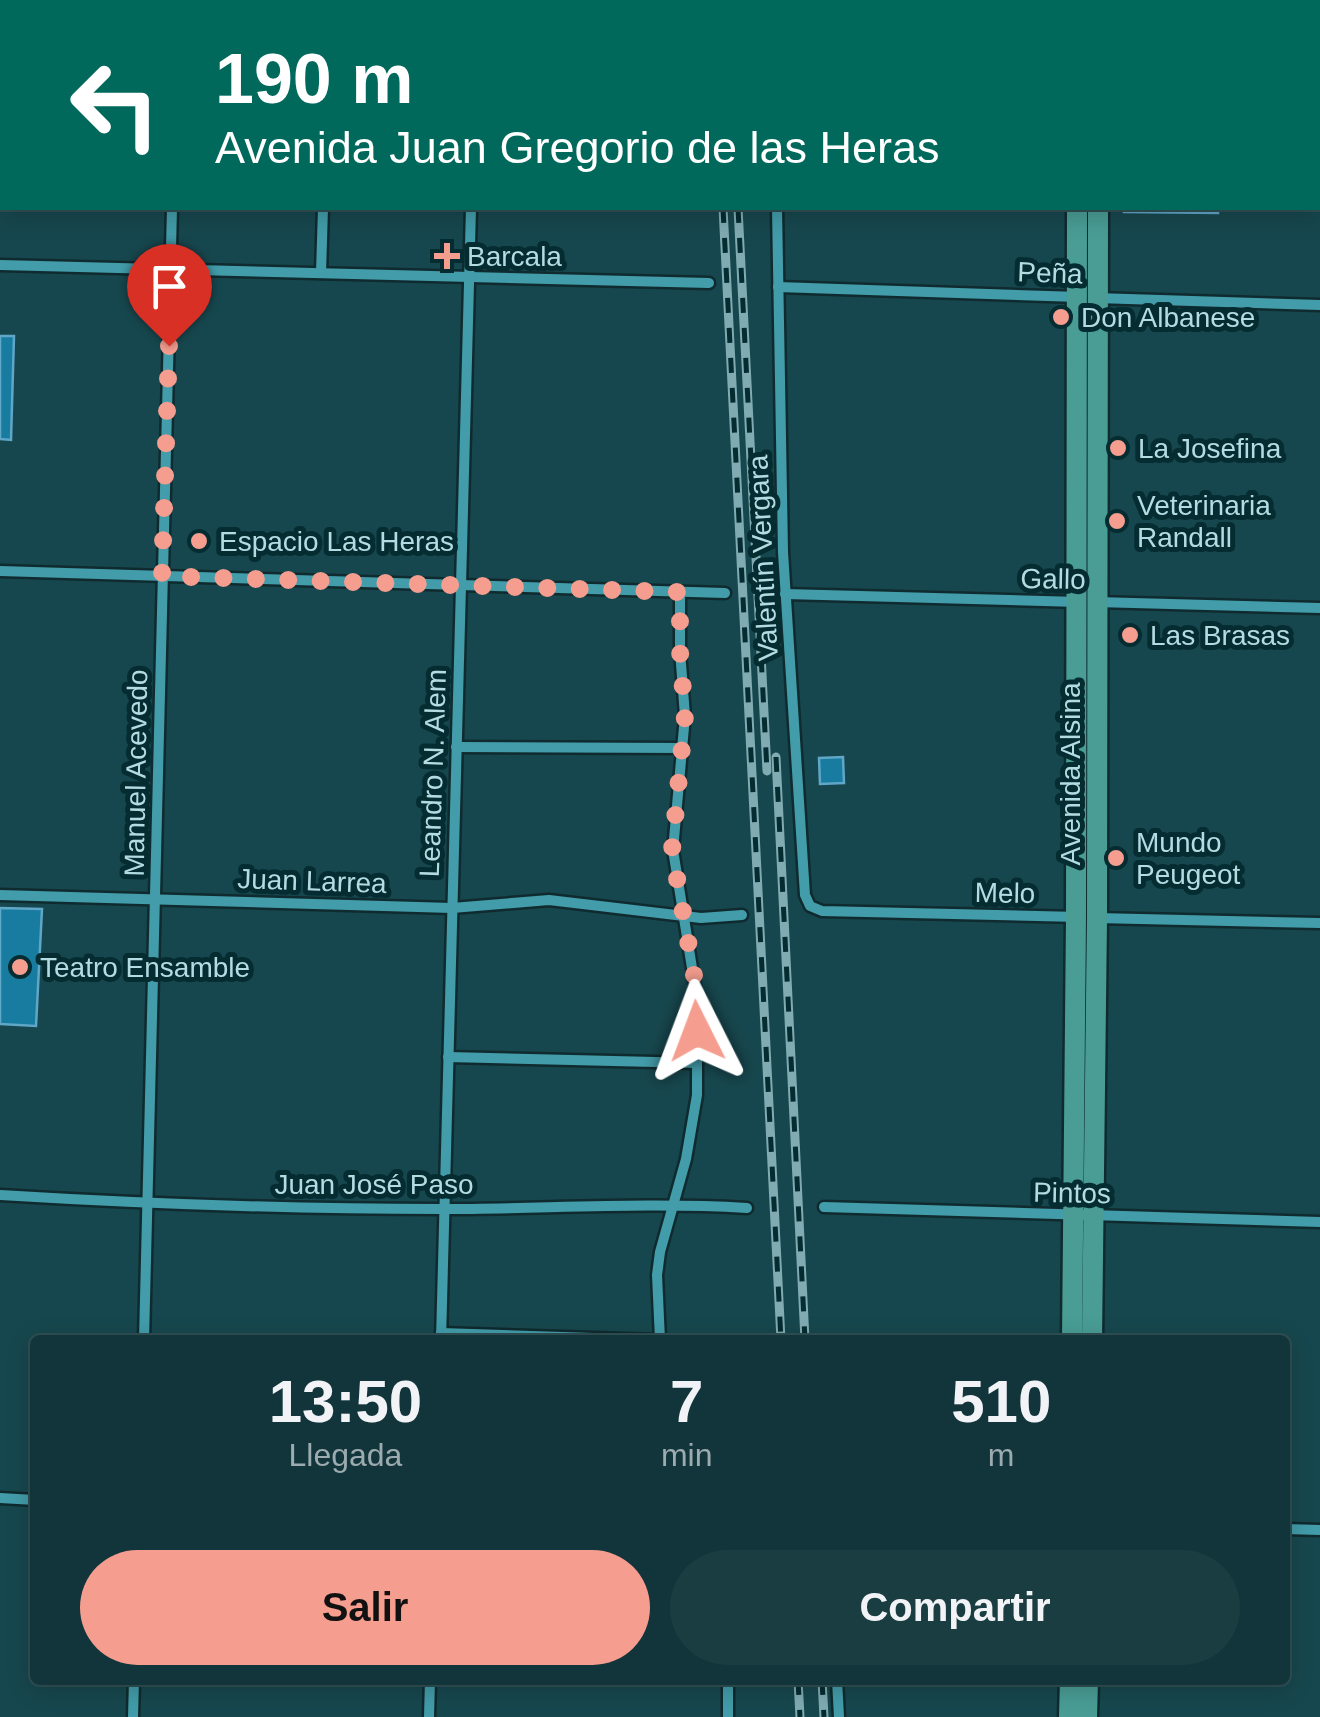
<!DOCTYPE html>
<html lang="es">
<meta charset="utf-8">
<style>
:root{--surface:#11353a;--page:#1a3d42;--text:#f1f3f6;--muted:#9cabaf;--line:#305054;--accent:#f59d8f}
body{margin:0;font-family:Helvetica,sans-serif;background:var(--page);color:var(--text);height:100vh;display:flex;flex-direction:column;font-size:38px;white-space:nowrap}
*{box-sizing:border-box;margin:0}
p{font-size:32px;color:var(--muted)}
.icon{flex:none;width:55px;height:55px;fill:none;stroke:currentColor;stroke-width:2;stroke-linecap:round;stroke-linejoin:round}
.map{position:relative;flex:1;overflow:hidden}
.panel{position:absolute;left:30px;top:1335px;width:1260px;height:350px;display:flex;flex-direction:column;background:var(--surface);border-radius:10px;box-shadow:0 5px 25px #0003,0 0 0 2px var(--line)}
.panel>*{flex:none}
.hud{position:absolute;left:0px;top:0px;width:1320px;height:210px;box-shadow:0 5px 25px #0003,0 0 0 2px var(--line);background:#00695c;color:#fff;overflow:hidden}
.pin{position:absolute;display:grid;place-items:center;width:85px;height:85px;color:#fff;margin:-102px -42px;border-radius:50% 50% 50% 0;rotate:-45deg;box-shadow:0 0 10px #0007}
.pin .icon{rotate:45deg}
.me{position:absolute;width:110px;margin:-55px;rotate:357deg;stroke-linejoin:round;filter:drop-shadow(0 0 8px #0008)}
.turn{display:flex;align-items:center;gap:35px;height:210px;padding:0 50px;font-size:45px}
.turn .icon{width:130px;height:130px;stroke-width:2.5}
.turn b{display:block;font-size:70px;line-height:85px}
.eta{display:flex;justify-content:space-evenly;align-items:center;height:170px;text-align:center}
.eta b{font-size:60px;font-weight:700;line-height:70px}
.action{display:flex;gap:20px;margin-top:auto;padding:20px 50px}
.action a{flex:1;height:115px;border-radius:60px;background:var(--accent);color:#111;font-size:40px;font-weight:700;line-height:115px;text-align:center}
.action a+a{background:var(--page);color:var(--text)}
.map>svg:first-child{display:block}
</style>
<div class="map">
<svg width="1320" height="1717" viewBox="0 0 1320 1717">
<rect width="100%" height="100%" fill="#17474e"/>
<!-- building -->
<g fill="#187ca1" stroke="#5fa6c7" stroke-width="2.5">
<polygon points="1124,208 1218,208 1218,213 1124,212"/>
<polygon points="0,336 14,336 11,440 0,439"/>
<polygon points="843,757 844,783 820,784 819,758"/>
<polygon points="0,908 42,909 36,1026 0,1024"/>
</g>
<g fill="none" stroke-linecap="round" stroke-linejoin="round">
<defs>
<g id="minor">
<polyline points="774,0 774,2"/>
<polyline points="1142,0 1218,2"/>
<polyline points="177,2 177,0"/>
<polyline points="330,2 330,0"/>
<polyline points="477,2 477,0"/>
<polyline points="1318,6 1320,6"/>
<polyline points="777,208 783,552 805,895 810,906 822,911 1079,917"/>
<polyline points="0,265 709,283"/>
<polyline points="321,273 323,208"/>
<polyline points="778,287 1079,297"/>
<polyline points="1096,298 1320,305"/>
<polyline points="0,571 725,593"/>
<polyline points="785,594 1079,602"/>
<polyline points="1096,602 1320,608"/>
<polyline points="456,747 683,748"/>
<polyline points="0,895 452,908 549,900 701,918 742,915"/>
<polyline points="1096,918 1320,923"/>
<polyline points="448,1057 697,1063"/>
<path d="M0,1195c147,9 295,14 442,14 102,0 203,-7 305,-1"/>
<polyline points="824,1207 1320,1222"/>
<polyline points="441,1333 656,1340"/>
<polyline points="144,1340 172,208"/>
<polyline points="441,1340 471,208"/>
<polyline points="660,1340 657,1275 660,1252 686,1159 697,1095 697,999 673,850 685,716 680,651 680,592"/>
<polyline points="0,1498 35,1500"/>
<polyline points="1285,1529 1320,1530"/>
<polyline points="837,1680 839,1717"/>
<polyline points="133,1717 134,1680"/>
<polyline points="429,1717 430,1680"/>
<polyline points="728,1717 728,1680"/>
</g>
<g id="secondary">
<polyline points="1079,0 1079,2"/>
<polyline points="1100,2 1101,0"/>
<polyline points="1072,1340 1076,917 1077,208"/>
<polyline points="1092,1340 1097,918 1098,208"/>
<polyline points="1069,1717 1070,1680"/>
<polyline points="1087,1717 1088,1680"/>
</g>
</defs>
<!-- minor casing -->
<use href="#minor" stroke="#0f2b2f" stroke-width="15"/>
<!-- secondary casing -->
<use href="#secondary" stroke="#0f2b2f" stroke-width="25"/>
<!-- minor -->
<use href="#minor" stroke="#429ca9" stroke-width="10"/>
<!-- secondary -->
<use href="#secondary" stroke="#499d95" stroke-width="20"/>
<defs>
<g id="rail">
<polyline points="710,0 710,2"/>
<polyline points="737,0 737,2"/>
<polyline points="723,208 781,1340"/>
<polyline points="738,208 767,771"/>
<polyline points="776,757 805,1340"/>
<polyline points="798,1680 800,1717"/>
<polyline points="822,1680 824,1717"/>
</g>
</defs>
<!-- rail casing -->
<use href="#rail" stroke="#80abb2" stroke-width="9"/>
<!-- rail -->
<use href="#rail" stroke="#042c31" stroke-width="5" stroke-dasharray="15" stroke-linecap="butt"/>
</g>
<g fill="none" stroke-linecap="round" stroke-linejoin="round">
<!-- route -->
<polyline stroke="#f59d8f" stroke-width="18" stroke-dasharray="0 32.4" points="169,346 162,576 680,592 680,651 685,716 672,850 694,975 697,1031"/>
</g>
<!-- markers -->
<g fill="#f59d8f" stroke="#042c31" stroke-width="4">
<path d="M442 241h10v10h10v10h-10v10h-10v-10h-10v-10h10z"/>
<circle cx="1061" cy="317" r="10"/>
<circle cx="1118" cy="448" r="10"/>
<circle cx="1117" cy="521" r="10"/>
<circle cx="199" cy="541" r="10"/>
<circle cx="1130" cy="635" r="10"/>
<circle cx="1116" cy="858" r="10"/>
<circle cx="20" cy="967" r="10"/>
</g>
<g text-anchor="middle" dominant-baseline="central" stroke-width="10" stroke-linejoin="round" paint-order="stroke">
<!-- poi labels -->
<g font-size="28" fill="#b3dbe2" stroke="#042c31" text-anchor="start">
<text x="467" y="256">Barcala</text>
<text x="1081" y="317">Don Albanese</text>
<text x="1138" y="448">La Josefina</text>
<text x="1137" y="505">Veterinaria<tspan x="1137" dy="32">Randall</tspan></text>
<text x="219" y="541">Espacio Las Heras</text>
<text x="1150" y="635">Las Brasas</text>
<text x="1136" y="842">Mundo<tspan x="1136" dy="32">Peugeot</tspan></text>
<text x="40" y="967">Teatro Ensamble</text>
</g>
<!-- street labels -->
<g font-size="28" fill="#b3dbe2" stroke="#042c31">
<text transform="translate(1050 273) rotate(2)">Peña</text>
<text transform="translate(763 558) rotate(-93)">Valentín Vergara</text>
<text transform="translate(1053 579) rotate(1)">Gallo</text>
<text transform="translate(136 773) rotate(-89)">Manuel Acevedo</text>
<text transform="translate(433 773) rotate(-88)">Leandro N. Alem</text>
<text transform="translate(1070 774) rotate(-90)">Avenida Alsina</text>
<text transform="translate(312 881) rotate(2)">Juan Larrea</text>
<text transform="translate(1005 893) rotate(1)">Melo</text>
<text x="374" y="1184">Juan José Paso</text>
<text transform="translate(1072 1193) rotate(1)">Pintos</text>
</g>
</g>
</svg>
<div class="pin" style="left:169px;top:346px;background:#d93025"><svg class="icon" aria-label="arrive" viewBox="0 0 24 24"><path d="M6 21V4h12l-3 4 3 4H6"/></svg></div>
<svg class="me" style="left:697px;top:1031px" viewBox="-20 -20 40 40"><path d="M0-17L14 15 0 8-14 15z" fill="#f59d8f" stroke="#fff" stroke-width="4"/></svg>
<div class="hud">
<div class="turn"><svg class="icon" aria-label="left" viewBox="0 0 24 24"><path d="M17 20v-9H6M10 6l-5 5 5 5"/></svg><div><b>190 m</b>Avenida Juan Gregorio de las Heras</div></div>
</div>
<section class="panel">
<div class="eta">
<div><b>13:50</b><p>Llegada</p></div>
<div><b>7</b><p>min</p></div>
<div><b>510</b><p>m</p></div>
</div>
<div class="action"><a>Salir</a><a>Compartir</a></div>
</section>
</div>
